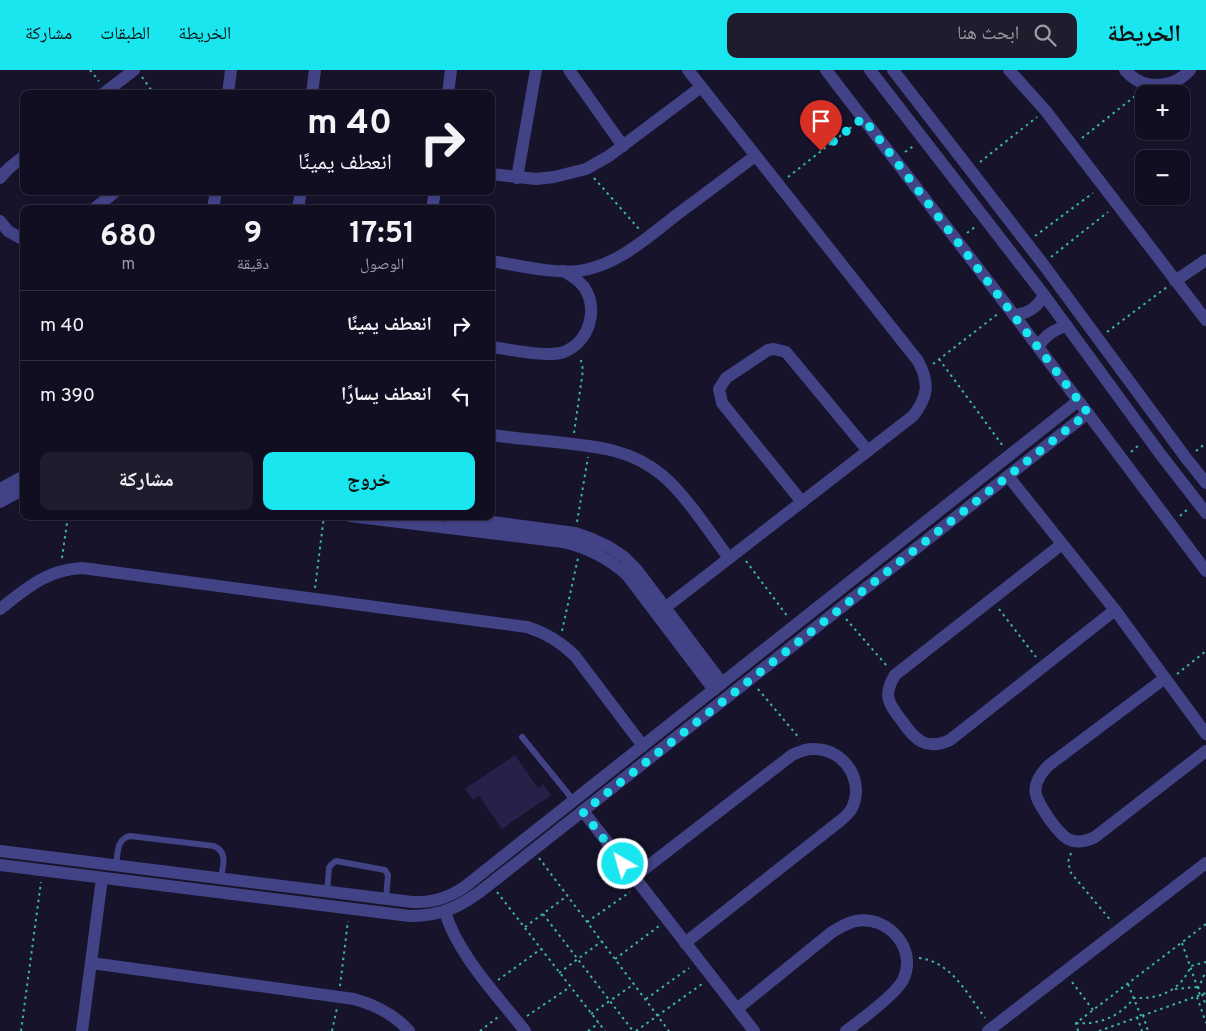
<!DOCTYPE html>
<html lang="ar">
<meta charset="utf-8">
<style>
:root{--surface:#100e20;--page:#1e1c2d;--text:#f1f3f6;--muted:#9c9ca5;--line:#302e3e;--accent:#19e6ef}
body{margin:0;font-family:Overpass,"Noto Naskh Arabic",sans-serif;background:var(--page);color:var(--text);direction:rtl;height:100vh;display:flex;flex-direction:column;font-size:19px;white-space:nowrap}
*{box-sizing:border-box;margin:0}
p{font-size:16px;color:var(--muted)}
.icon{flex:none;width:28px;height:28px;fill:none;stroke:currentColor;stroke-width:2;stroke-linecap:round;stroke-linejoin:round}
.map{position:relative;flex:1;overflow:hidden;direction:ltr}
.details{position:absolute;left:20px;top:135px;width:475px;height:315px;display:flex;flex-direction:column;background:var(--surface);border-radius:10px;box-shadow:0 1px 4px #0004,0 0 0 1px var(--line);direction:rtl}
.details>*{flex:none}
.guide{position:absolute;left:20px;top:20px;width:475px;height:105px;border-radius:10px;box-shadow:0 1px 4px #0004,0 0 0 1px var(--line);direction:rtl;background:#100e20;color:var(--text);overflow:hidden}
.controls{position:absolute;left:1135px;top:15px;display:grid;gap:10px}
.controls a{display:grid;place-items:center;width:55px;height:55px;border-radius:10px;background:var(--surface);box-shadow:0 1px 4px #0004,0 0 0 1px var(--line);font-size:25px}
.pin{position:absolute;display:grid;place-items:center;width:42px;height:42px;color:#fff;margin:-51px -21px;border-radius:50% 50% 50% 0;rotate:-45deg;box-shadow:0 0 5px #0007}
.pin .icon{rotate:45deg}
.me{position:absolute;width:55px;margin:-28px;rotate:322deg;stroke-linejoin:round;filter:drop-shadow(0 0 4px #0008)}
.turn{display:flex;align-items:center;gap:18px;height:105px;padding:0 20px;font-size:22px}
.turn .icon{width:65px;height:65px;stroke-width:2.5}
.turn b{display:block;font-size:35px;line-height:42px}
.eta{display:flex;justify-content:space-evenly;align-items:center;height:85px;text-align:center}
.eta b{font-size:30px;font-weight:700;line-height:35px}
.primary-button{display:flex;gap:10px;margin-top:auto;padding:10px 20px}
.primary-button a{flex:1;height:58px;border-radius:10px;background:var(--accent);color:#111;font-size:20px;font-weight:700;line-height:58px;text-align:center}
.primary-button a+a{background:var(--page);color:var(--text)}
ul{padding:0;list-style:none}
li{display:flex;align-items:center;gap:15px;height:70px;padding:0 20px;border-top:1px solid var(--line)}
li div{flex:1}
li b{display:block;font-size:19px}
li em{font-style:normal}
header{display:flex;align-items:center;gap:30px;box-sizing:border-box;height:70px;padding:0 25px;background:var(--accent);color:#111}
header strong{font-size:24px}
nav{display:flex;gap:28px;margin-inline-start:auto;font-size:18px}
.search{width:350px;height:45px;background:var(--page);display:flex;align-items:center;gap:12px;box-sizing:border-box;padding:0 18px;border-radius:10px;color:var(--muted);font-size:19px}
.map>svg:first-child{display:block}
</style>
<header>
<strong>الخريطة</strong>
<div class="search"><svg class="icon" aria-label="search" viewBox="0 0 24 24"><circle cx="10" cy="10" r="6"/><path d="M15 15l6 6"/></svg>ابحث هنا</div>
<nav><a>الخريطة</a><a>الطبقات</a><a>مشاركة</a></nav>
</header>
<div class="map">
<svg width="1206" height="961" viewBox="0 0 1206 961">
<rect width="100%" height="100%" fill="#16132b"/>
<!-- building -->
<polygon fill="#27214a" points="515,685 538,718 543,714 551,725 502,759 479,726 473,730 465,719"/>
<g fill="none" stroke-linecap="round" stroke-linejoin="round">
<!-- path -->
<g stroke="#3ab6a7" stroke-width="2" stroke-dasharray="2.5 4" stroke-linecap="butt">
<polyline points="90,0 99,11"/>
<polyline points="142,7 154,24"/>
<polyline points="1082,68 1139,23"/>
<polyline points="905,82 915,75"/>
<polyline points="980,92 1037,47"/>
<polyline points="788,107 853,56"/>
<polyline points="594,108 639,159"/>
<polyline points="967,163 975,157"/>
<polyline points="1035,166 1093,123"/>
<polyline points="1051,187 1108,142"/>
<polyline points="1107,262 1167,217"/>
<polyline points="939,289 1003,376"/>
<polyline points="933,294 999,243"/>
<polyline points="574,363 583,300 580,286"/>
<polyline points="1196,381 1206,373"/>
<polyline points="1131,382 1139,375"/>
<polyline points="1180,446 1188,439"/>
<polyline points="577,452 588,387"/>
<polyline points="62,488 68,446"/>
<polyline points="746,491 788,547"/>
<polyline points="315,518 324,446"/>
<polyline points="999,539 1036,587"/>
<polyline points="846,549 887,596"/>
<polyline points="562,561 578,488"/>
<polyline points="1177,604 1206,581"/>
<polyline points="758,619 800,669"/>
<polyline points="1071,783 1068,792 1071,803 1112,852"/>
<polyline points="539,788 669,961"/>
<polyline points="497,822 605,961"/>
<polyline points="543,844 633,961"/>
<polyline points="587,852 630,822"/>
<polyline points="525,857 567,826"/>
<polyline points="1182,873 1200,925"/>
<path d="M919,888c33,4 48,36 66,60"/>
<polyline points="615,889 659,856"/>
<polyline points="559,903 602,871"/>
<polyline points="498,910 541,879"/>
<polyline points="1072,912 1093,940"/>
<polyline points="1128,914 1141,946"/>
<polyline points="340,916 348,851"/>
<polyline points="1175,919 1197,917"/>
<polyline points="1198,919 1206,901"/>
<polyline points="1202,924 1206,936"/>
<polyline points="1197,927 1206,953"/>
<polyline points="646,929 689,898"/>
<polyline points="591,944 634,914"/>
<polyline points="1143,945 1148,961"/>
<polyline points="527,946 570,917"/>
<polyline points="1137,947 1142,961"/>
<path d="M1076,953c24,2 44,-7 58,-25 26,1 46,-7 57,-32l15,-4"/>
<polyline points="21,961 41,812"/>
<polyline points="332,961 337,938"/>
<polyline points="480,961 498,947"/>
<polyline points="588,961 599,953"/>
<polyline points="636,961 702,914"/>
<polyline points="1078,961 1076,953 1206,854"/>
<polyline points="1099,961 1206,923"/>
</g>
<!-- service -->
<g stroke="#424386" stroke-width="6">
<polyline points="522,667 574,731"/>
<path d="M116,795c2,-11 0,-26 14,-29l84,10c14,6 9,20 7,32"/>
<polyline points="327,821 329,798 331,795 336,791 385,800 388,805 386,829"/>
</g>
<!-- minor -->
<g stroke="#424386" stroke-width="12">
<polyline points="569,0 623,76"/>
<polyline points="826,0 1014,245 1206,501"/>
<polyline points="870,0 1044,225 1161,385 1206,443"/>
<polyline points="893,0 1043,194 1186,388 1206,413"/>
<polyline points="1009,0 1045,40 1206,250"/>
<path d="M1125,0c18,21 47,19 65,0"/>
<polyline points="103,24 134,0"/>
<polyline points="228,24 231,0"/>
<polyline points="312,24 315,0"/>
<polyline points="448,24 451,0"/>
<polyline points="491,104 536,109 554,107 586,99 609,86 701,17"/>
<polyline points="0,108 9,98 24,86"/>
<polyline points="517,108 536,0"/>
<polyline points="94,139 116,121"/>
<polyline points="213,139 216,121"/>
<polyline points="298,139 301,121"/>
<polyline points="432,139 435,121"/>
<polyline points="0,151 8,161 24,170"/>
<path d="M491,191c26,4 62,13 87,10 40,-5 71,-35 101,-58 26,-19 51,-38 76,-57"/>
<polyline points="1175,211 1206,190"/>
<path d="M1014,245c14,-1 23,-7 30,-20"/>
<path d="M491,277c19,2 56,11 73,5 25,-10 35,-42 20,-65 -6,-7 -13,-12 -21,-16"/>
<path d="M1038,277c7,-12 16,-18 29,-21"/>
<path d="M491,365c22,3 43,5 65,7 38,4 75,7 106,33 24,20 48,58 67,83"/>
<polyline points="1008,406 1115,540 1206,664"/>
<polyline points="0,419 24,406"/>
<polyline points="0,432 24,419"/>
<polyline points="802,432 722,333 719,319 726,308 768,280 774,279 786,282 868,381"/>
<path d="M350,446l213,26c26,6 45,16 64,33l87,115"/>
<polyline points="447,446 575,463 592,469 609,477 624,487 637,500 722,613"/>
<path d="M1062,474l-167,131c-13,21 -6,29 7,46 13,19 24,30 48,19l165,-130"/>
<path d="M666,537l247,-191c15,-19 17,-33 5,-55l-230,-291"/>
<path d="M0,539c27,-21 46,-39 82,-41l445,59c19,6 34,15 48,29l68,90"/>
<path d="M1165,608l-116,87c-22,22 -14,33 1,55 13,18 22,28 45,17l111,-86"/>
<polyline points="583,741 754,961"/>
<path d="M0,781l412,51c21,1 38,-4 55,-17l611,-484"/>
<path d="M0,795l410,51c34,0 54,-11 80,-32l598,-471"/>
<path d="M634,807l158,-122c7,-3 14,-7 22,-6 31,0 52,33 37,61 -3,4 -7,8 -11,11l-155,122"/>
<path d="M445,842c13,43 52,83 80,119"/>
<path d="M91,893l263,36c22,6 40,15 55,32"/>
<path d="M737,939l95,-77c7,-4 16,-10 24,-11 33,-6 62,29 47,59 -8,15 -42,40 -57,51"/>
<polyline points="82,961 102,808"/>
<polyline points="988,961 1206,793"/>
</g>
</g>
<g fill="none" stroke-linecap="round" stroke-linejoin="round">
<!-- route -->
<polyline stroke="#19e6ef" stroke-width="9" stroke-dasharray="0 16.2" points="623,794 583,742 1088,343 863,48 821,81"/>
</g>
</svg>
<div class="controls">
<a>+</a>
<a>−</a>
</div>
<div class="pin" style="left:821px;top:81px;background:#d93025"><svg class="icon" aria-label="arrive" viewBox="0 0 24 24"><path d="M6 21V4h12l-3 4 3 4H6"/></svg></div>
<svg class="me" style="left:623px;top:794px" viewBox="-20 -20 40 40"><circle r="17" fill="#19e6ef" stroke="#fff" stroke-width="3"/><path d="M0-11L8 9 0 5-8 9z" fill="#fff"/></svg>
<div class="guide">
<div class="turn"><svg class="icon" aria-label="right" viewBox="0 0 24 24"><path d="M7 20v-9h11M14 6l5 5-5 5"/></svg><div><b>40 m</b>انعطف يمينًا</div></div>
</div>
<section class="details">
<div class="eta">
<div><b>17:51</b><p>الوصول</p></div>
<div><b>9</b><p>دقيقة</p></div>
<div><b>680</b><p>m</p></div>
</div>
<ul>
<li><svg class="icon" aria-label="right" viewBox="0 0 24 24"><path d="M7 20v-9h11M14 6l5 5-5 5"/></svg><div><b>انعطف يمينًا</b></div><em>40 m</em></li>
<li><svg class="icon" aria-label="left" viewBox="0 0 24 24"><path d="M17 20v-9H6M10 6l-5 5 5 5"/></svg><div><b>انعطف يسارًا</b></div><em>390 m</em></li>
</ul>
<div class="primary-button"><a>خروج</a><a>مشاركة</a></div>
</section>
</div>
